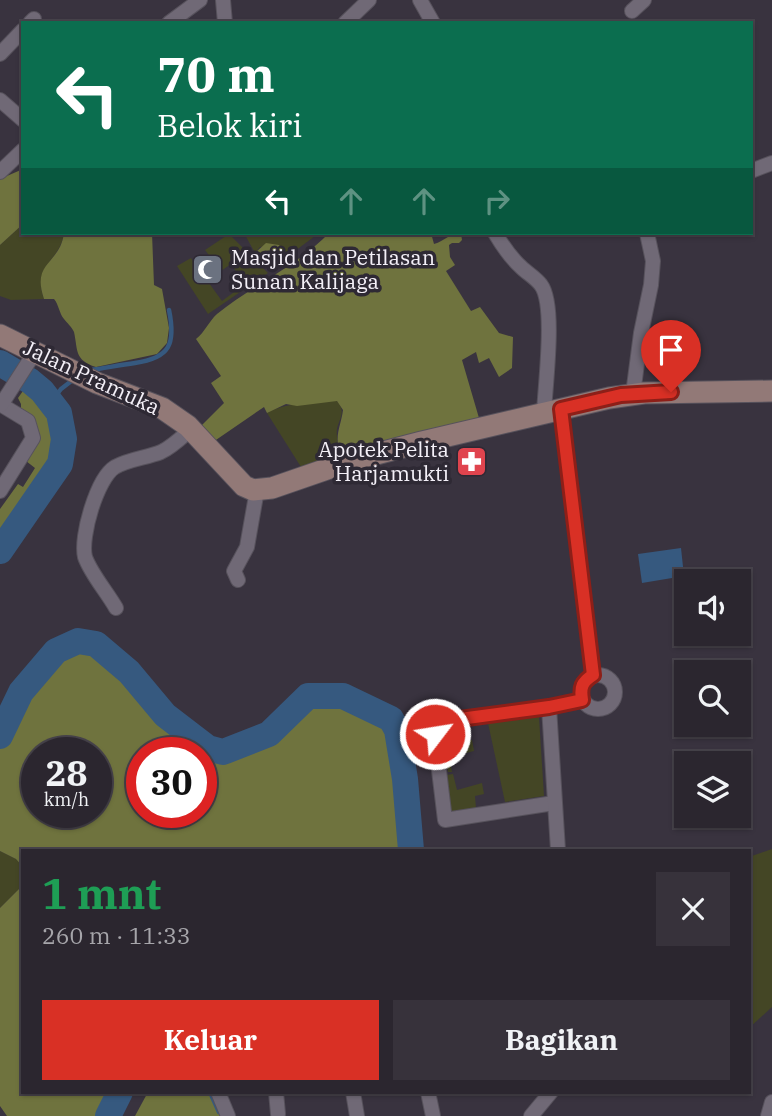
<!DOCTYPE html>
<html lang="id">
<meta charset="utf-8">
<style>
:root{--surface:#2b262f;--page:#37323b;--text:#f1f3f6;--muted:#a6a5aa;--line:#47434b;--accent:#d93025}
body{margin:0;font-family:"IBM Plex Serif",serif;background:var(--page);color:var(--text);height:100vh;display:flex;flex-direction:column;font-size:26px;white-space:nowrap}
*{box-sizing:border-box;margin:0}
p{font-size:23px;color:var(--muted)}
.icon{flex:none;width:38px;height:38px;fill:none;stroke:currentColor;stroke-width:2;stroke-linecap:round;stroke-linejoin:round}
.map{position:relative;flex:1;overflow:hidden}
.side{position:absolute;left:21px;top:849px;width:730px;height:245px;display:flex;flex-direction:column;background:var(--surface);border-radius:0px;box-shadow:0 2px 5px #0004,0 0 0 2px var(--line)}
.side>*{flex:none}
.guide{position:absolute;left:21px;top:21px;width:732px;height:214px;border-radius:0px;box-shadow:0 2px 5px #0004,0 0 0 2px var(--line);background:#0b6e4f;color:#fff;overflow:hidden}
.controls{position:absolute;left:674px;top:569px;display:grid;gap:14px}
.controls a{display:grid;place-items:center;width:77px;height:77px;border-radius:0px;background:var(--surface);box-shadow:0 2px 5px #0004,0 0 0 2px var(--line);font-size:35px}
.speed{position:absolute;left:21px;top:737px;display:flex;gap:14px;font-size:35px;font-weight:700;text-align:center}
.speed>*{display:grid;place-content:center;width:91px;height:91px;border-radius:50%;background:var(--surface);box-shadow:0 2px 5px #0004,0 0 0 2px var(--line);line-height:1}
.speed small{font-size:18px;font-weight:400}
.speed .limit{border:10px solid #d22;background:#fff;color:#111}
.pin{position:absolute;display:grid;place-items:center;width:60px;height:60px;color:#fff;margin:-72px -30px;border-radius:50% 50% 50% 0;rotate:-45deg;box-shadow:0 0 7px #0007}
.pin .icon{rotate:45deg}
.me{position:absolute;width:77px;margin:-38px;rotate:59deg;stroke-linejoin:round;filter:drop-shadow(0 0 5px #0008)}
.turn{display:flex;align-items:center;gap:24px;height:147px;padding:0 21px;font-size:32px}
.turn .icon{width:91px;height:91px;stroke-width:2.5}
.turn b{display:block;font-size:49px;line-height:60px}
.lanes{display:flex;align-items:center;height:66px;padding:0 21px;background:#0003;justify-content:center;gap:35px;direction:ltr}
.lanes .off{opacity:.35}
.round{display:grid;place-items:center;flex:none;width:74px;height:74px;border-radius:0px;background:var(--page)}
.headline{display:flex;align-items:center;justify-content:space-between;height:119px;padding:0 21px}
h1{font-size:42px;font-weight:700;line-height:52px;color:#1e9e55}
.primary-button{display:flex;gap:14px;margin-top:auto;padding:14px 21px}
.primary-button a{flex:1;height:80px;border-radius:0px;background:var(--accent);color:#fff;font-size:28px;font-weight:700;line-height:80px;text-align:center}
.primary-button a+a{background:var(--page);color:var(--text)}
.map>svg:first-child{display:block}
</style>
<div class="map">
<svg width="772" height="1116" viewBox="0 0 772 1116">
<rect width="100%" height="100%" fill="#39333f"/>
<!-- green -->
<g fill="#444625">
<path d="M23,224v9h41c-4,29 -32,31 -20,66l-33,1 -11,-4v-51z"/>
<polygon points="244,233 325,233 323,236 319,233 287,257 279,245 260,247 255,253"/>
<polygon points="229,234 268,273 208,314 177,266 191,258 199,272 201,272 222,301 245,284 231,264 221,271 205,250"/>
<path d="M329,400l8,1c9,11 3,16 0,28 -1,6 1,13 1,19l12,7 -49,12 -34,-54c19,-11 41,-8 62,-13z"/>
<polygon points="539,717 544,796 505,802 488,723"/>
<polygon points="459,727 460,728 445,731 443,734 458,730 460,742 472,740 474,751 449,757 452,772 448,772 444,742 446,773 441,734 444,730"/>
<polygon points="453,774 457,790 482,783 484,794 475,796 476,808 479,808 478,810 451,812 446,775"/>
<polygon points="772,849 772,1007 749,1028 749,857"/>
<polygon points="0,851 16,859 23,867 23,885 0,908"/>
</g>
<!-- forest -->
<g fill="#6f733e" fill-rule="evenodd">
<polygon points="23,169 23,224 0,245 0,179"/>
<path d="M64,233h88l2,52 8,4 7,39 -2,15 -10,11 -61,13c-22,-7 -18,-17 -22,-35 -2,-5 -7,-9 -10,-13 -5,-6 -5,-14 -10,-20h-10c-13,-38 16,-34 20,-66z"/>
<path d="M329,233h102l3,11c11,-3 15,-11 27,-11l1,7 -3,3h-7l-3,2 1,12 5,8 -9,6 25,40 9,-4 19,26 14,4 -1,31 -13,9 -10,-19 -10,5 -3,-11 -14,8 17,58 -129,37 -10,-3c-6,-16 1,-26 3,-42l-6,-9 -40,5 -11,-2 -19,9 -3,-6 -51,35 -13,-15 24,-24 -13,-20 10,-7 -25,-37c9,-7 13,-18 21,-25 36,-29 80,-48 112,-81z"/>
<polygon points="266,243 279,245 287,257 271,266 265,264 255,253"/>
<polygon points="25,388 36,397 51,417 55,439 52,461 0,536 0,509 18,484 23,487 35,468 26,461 39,441 21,409 21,404 18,398"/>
<path d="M79,650c36,5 56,49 81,72 12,11 26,20 39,30h-57v60h59v-58c40,21 85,-23 111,-50l29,1 43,21 5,7 8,48 6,69h-380v17l-7,-8 -16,-8v-102l5,-5c18,-36 35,-76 74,-94zM96,752v60h-59v-60z"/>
<polygon points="23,885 23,1092 110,1092 99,1116 7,1116 0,1106 0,908"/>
<polygon points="148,1092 208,1092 220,1116 135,1116"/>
</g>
<!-- water -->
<polygon fill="#36597f" points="681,548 684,576 642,583 638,554"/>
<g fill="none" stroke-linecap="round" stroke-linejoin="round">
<!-- stream -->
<g stroke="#36597f" stroke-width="4.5">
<path d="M91,370c14,-2 29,-5 44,-7 35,-5 41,-19 34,-53"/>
<polyline points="51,402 61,389 74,379"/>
<polyline points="210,1092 219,1112"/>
</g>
<!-- river -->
<g stroke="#36597f" stroke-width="26">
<polyline points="0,363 30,381 42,391 59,413 64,439 60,464 0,551"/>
<polyline points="0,736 21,692 56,651 78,641 96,644 129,672 165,715 208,748 223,752 269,734 308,696 343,696 391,719 397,730 405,779 411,850"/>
<polyline points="108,1116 120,1092"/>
</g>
<defs>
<g id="street">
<polyline points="223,0 225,23"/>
<polyline points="420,0 433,23"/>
<polyline points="632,11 644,0"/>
<polyline points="30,23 34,19"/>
<polyline points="169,23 200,0"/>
<polyline points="345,23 369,0"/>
<polyline points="0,54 23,30"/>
<polyline points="0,100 23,120"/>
<polyline points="751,171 772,163"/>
<polyline points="0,172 23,150"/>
<path d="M495,233c7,12 15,24 26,34 6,6 15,11 20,18 15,20 4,101 3,128"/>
<polyline points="633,394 641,333 651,285 653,261 647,233"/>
<polyline points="0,404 28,421 33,438 0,491"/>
<polyline points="1,405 35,352"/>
<polyline points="561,409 593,675"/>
<polyline points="238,580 234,571 247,547 257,490"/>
<path d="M116,608c-9,-16 -25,-34 -31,-51 -5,-20 12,-79 30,-90 14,-8 31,-9 46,-15 11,-5 21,-15 30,-23"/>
<circle cx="598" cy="692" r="17"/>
<polyline points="549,707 445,721 436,725 434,729 445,820 554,803"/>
<polyline points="558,850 549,707 582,700"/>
<polyline points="218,1092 228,1116"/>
<polyline points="276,1092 278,1114"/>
<polyline points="353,1092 357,1116"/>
<polyline points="428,1092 433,1116"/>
<polyline points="531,1116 551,1092"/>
<polyline points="768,1116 772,1102"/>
</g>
<polyline id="secondary" points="0,335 97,383 162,408 188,426 244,486 253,490 272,488 353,460 422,442 609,398 644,393 772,391"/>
</defs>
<!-- street casing -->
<use href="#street" stroke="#57525c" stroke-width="16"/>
<!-- secondary casing -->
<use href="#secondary" stroke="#57525c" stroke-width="23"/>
<!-- street -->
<use href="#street" stroke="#706976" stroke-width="14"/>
<!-- secondary -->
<use href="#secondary" stroke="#927977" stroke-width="21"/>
</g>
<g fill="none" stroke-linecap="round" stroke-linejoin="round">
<defs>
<path id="route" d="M435,734l1,-9 9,-4 104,-14 33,-7c-2,-13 0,-18 11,-25l-32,-266 60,-14 50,-3"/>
</defs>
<!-- route casing -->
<use href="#route" stroke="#8d1f18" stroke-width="18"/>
<!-- route -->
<use href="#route" stroke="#d93025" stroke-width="12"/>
</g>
<!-- icons -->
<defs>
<symbol id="mosque-square" viewBox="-11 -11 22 22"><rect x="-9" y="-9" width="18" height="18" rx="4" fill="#6b7280" stroke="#2e2934"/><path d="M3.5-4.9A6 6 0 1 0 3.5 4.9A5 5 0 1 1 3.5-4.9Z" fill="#fff"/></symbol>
<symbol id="pharmacy-square" viewBox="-11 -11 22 22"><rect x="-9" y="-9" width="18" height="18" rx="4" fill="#e0444e" stroke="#2e2934"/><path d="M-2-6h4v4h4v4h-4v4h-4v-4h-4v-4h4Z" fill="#fff"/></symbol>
</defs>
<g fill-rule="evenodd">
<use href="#mosque-square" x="190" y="252" width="35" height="35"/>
<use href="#pharmacy-square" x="454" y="444" width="35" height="35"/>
</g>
<g text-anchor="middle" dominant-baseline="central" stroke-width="7" stroke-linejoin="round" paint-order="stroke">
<!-- poi labels -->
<g font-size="21" fill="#f4f0f8" stroke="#2e2934" text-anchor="start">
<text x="231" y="257">Masjid dan Petilasan<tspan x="231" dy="24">Sunan Kalijaga</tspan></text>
<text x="449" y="449" text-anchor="end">Apotek Pelita<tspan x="449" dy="24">Harjamukti</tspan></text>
</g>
<!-- street labels -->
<g font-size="21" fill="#f4f0f8" stroke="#2e2934">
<text transform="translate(92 377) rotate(25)">Jalan Pramuka</text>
</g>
</g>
</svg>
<div class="controls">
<a><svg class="icon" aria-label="sound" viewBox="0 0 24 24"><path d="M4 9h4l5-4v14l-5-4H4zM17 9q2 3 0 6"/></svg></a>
<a><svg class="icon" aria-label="search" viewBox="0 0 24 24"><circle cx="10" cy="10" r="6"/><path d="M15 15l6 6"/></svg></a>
<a><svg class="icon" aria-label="layers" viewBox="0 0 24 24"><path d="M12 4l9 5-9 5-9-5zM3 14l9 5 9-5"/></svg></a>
</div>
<div class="speed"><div>28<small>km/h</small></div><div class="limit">30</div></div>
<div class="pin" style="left:671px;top:392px;background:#d93025"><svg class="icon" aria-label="arrive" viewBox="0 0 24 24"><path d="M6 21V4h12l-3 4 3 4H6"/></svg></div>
<svg class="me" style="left:435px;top:734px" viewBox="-20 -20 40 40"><circle r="17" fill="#d93025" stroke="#fff" stroke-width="3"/><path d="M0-11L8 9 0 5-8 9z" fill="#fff"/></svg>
<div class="guide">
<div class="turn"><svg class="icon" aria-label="left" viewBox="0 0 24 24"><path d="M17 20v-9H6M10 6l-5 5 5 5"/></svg><div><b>70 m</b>Belok kiri</div></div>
<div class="lanes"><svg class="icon" aria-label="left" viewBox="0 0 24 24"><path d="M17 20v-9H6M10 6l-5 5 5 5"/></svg><svg class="icon off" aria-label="ahead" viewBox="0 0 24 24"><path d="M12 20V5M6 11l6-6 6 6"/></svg><svg class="icon off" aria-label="ahead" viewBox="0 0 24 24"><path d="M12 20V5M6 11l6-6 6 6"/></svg><svg class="icon off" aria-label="right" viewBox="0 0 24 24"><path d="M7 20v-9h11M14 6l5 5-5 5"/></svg></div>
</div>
<section class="side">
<div class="headline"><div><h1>1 mnt</h1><p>260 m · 11:33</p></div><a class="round"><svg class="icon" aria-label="close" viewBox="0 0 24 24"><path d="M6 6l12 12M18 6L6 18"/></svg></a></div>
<div class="primary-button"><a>Keluar</a><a>Bagikan</a></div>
</section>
</div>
